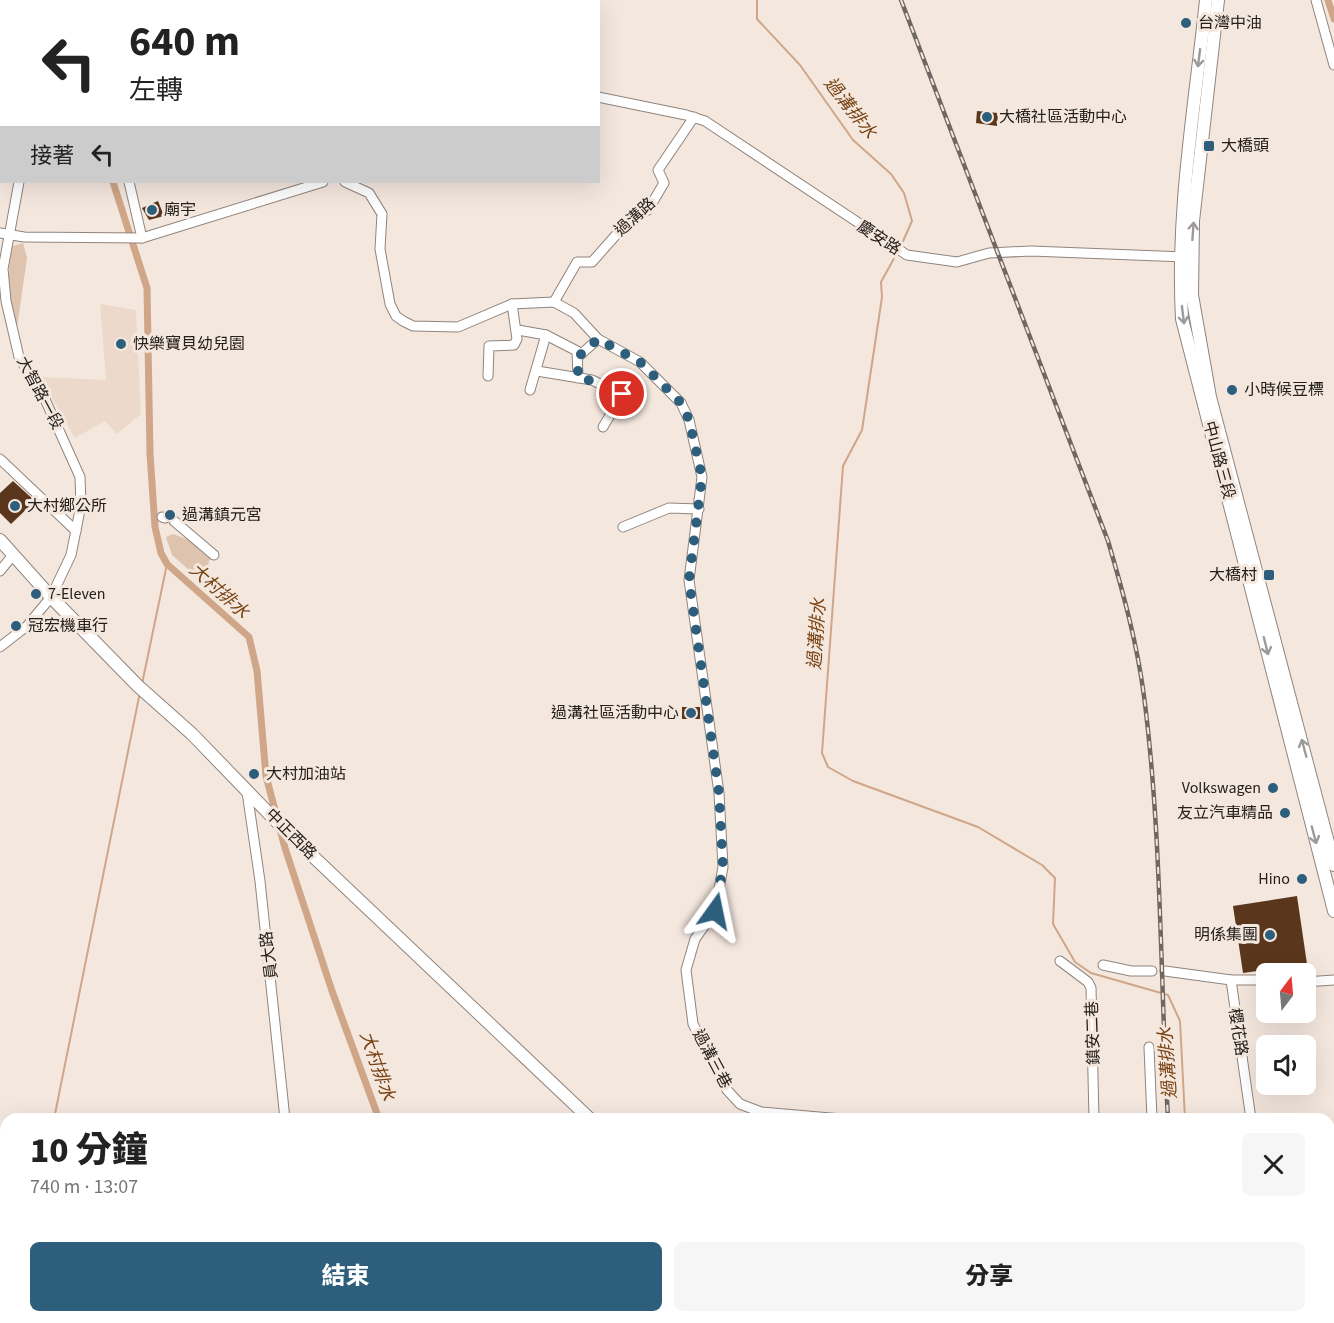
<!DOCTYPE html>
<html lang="zh-TW">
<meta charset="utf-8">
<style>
:root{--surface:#fff;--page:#f6f6f6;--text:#222;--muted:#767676;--accent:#2d5f7c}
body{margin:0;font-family:"Source Sans 3","Noto Sans TC",sans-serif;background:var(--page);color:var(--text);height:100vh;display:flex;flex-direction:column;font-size:22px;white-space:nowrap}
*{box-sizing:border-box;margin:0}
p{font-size:20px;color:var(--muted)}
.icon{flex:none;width:33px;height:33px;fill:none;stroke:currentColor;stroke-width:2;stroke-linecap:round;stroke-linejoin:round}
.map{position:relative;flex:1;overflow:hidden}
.details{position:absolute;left:0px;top:1113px;width:1335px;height:210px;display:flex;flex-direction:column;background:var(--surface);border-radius:18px 18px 0 0;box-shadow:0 6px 24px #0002}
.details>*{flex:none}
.banner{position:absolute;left:0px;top:0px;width:600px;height:183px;box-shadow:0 6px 24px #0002;background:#fff;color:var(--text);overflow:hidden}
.needle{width:39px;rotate:16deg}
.fabs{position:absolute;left:1256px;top:963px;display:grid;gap:12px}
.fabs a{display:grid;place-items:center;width:60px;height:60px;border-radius:9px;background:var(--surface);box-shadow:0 6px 24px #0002;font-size:30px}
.pin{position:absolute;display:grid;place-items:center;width:51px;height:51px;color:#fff;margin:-26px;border:3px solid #fff;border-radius:50%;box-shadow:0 2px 6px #0007}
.me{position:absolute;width:66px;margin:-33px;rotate:12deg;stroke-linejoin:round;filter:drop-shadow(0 0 4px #0008)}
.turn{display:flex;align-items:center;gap:21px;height:126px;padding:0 30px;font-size:27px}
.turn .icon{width:78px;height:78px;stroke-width:2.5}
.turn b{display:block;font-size:42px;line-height:51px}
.then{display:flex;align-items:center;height:57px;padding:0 30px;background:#0003;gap:12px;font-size:22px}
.round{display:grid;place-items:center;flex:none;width:63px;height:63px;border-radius:9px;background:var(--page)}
.headline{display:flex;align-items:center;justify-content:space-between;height:102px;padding:0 30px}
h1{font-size:36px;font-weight:800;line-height:45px}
.primary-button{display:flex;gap:12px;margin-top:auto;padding:12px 30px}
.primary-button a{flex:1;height:69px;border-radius:9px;background:var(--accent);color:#fff;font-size:24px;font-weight:800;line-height:69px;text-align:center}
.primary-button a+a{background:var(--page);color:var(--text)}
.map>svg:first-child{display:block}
</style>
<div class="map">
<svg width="1334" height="1323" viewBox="0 0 1334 1323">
<rect width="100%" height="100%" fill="#f4e7de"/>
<!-- built -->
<polygon fill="#edd9cb" points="100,304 136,310 141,414 117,434 105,421 75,438 40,377 106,380"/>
<!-- green -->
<g fill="#dec3af">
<polygon points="23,243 27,258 16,334 8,301 10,247"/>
<polygon points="173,534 219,551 209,561 206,585 172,555 166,537"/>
</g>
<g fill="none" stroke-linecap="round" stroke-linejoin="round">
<!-- stream -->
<g stroke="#cfa688" stroke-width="2">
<polyline points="757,0 757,19 800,65 853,140 891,174 904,193 912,221 900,248"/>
<polyline points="897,253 881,282 882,297 862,430 843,466 822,753 828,767 853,781 978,827 1042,865 1055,878 1053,924 1075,962 1091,973 1168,995 1180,1021 1185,1119"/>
<polyline points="142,684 167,564"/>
<polyline points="54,1119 140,692"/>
<polyline points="0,1194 6,1195"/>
</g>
<!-- canal -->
<g stroke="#cfa688" stroke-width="7">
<polyline points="1328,0 1334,19"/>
<polyline points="127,2 127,0"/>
<polyline points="113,182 147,288 150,454 155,527 161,553 167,564 249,637 257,671 266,776 285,848 332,991 379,1119"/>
<polyline points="457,1317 460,1323"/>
</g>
</g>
<!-- building -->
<g fill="#5a371c">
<polygon points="977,111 998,113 997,126 976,123"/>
<polygon points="158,201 164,216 149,220 142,208"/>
<polygon points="13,481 35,501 11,524 0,513 0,493"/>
<rect x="682" y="707" width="18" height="12"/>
<polygon points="1297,896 1307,964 1243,973 1233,906"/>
</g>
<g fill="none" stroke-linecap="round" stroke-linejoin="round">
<defs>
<g id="minor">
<polyline points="119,0 119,2"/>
<polyline points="1316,0 1334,65"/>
<polyline points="74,2 74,0"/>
<polyline points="0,10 2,10"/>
<polyline points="0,65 2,61"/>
<polyline points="598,97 686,115 705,121 907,255 957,262 989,253 1031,251 1185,257"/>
<polyline points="0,110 2,110"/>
<polyline points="129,182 142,238 323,182"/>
<polyline points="345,182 369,193 382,214 380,249 390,304 396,316 403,321 413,326 458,327 512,304 554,302 574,313 598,339 640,362 681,403 689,420 702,477 689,580 719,793 723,867 715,911 695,939 686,970 693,1024 727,1090 740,1104 761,1112 842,1119"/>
<polyline points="0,233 24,237 142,238"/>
<polyline points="554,302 577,262 592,262 631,218 648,210 664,183 658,170 694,117"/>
<polyline points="518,330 546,335 577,351 578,378"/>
<polyline points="578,357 598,339"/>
<polyline points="537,371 592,380 622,395 603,427"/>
<polyline points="488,376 489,346 514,345 517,339 512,304"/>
<polyline points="530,390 546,335"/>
<polyline points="0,459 76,531"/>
<polyline points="162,517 165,518"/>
<polyline points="174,521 214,555"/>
<polyline points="623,527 669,508 699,509"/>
<polyline points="0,571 13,555"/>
<polyline points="0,647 27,626 51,597 71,555 81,505 80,477 44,397 19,357 6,301 3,269 19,182"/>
<polyline points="247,792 260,881 285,1119"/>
<polyline points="1060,961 1088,982 1091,988 1094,1119"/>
<polyline points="1103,965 1131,971 1152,971"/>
<polyline points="1165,971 1231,980 1266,980"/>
<polyline points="1231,980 1251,1119"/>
<polyline points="1305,982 1334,980"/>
<polyline points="1149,1047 1152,1119"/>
<polyline points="1329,1161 1334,1160"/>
<polyline points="1329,1247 1334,1247"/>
<polyline points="1329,1254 1334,1254"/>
<polyline points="298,1317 299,1323"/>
<polyline points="961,1317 962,1323"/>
<polyline points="1127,1317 1132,1323"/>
<polyline points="1161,1317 1162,1323"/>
</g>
<g id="major">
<path d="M1206,0c-11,106 -30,211 -24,319l152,592"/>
<polyline points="1218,0 1193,221 1192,295 1210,397 1334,865"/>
<polyline points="0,540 51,597 138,686 192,734 282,827 590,1119"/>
<polyline points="986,1317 1009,1323"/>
</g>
</defs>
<!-- minor casing -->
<use href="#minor" stroke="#90847c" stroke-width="11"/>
<!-- major casing -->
<use href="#major" stroke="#90847c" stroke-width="14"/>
<!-- minor -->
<use href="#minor" stroke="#fff" stroke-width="9"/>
<!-- major -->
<use href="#major" stroke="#fff" stroke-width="12"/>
<defs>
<g id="rail">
<path d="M901,0l207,541c15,51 29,102 36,155 18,140 16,282 24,423"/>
<polyline points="1181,1317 1182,1323"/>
</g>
</defs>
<!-- rail casing -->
<use href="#rail" stroke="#6f6862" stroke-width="4.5"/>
<!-- rail -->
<use href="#rail" stroke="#f4e7de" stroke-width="2" stroke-dasharray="7" stroke-linecap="butt"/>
</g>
<!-- one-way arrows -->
<defs><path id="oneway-shaft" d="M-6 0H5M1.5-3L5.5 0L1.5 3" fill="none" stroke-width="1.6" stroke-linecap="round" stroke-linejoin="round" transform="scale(1.5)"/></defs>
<g stroke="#9c9b99">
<use href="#oneway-shaft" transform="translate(1199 58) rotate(97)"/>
<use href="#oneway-shaft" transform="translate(1193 231) rotate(-86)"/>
<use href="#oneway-shaft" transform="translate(1183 315) rotate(83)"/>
<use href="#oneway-shaft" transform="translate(1266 646) rotate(76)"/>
<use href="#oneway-shaft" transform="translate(1304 748) rotate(-105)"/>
<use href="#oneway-shaft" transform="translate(1314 835) rotate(75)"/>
</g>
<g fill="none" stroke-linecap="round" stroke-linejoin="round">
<!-- route -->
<polyline stroke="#2d5f7c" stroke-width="10" stroke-dasharray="0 18" points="622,394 592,381 578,378 578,357 598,339 640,362 681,403 689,420 702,477 689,580 719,793 723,867 715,911"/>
</g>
<!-- markers -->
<g fill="#2d5f7c" stroke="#f4e7de" stroke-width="2">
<circle cx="1186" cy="23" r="6"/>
<circle cx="987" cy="117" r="6"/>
<rect x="1203" y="140" width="12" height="12" rx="3"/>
<circle cx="152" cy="210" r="6"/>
<circle cx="121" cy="344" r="6"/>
<circle cx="1232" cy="390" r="6"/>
<circle cx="15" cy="506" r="6"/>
<circle cx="170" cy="515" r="6"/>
<rect x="1263" y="569" width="12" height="12" rx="3"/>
<circle cx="36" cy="594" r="6"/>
<circle cx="16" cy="626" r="6"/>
<circle cx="691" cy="713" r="6"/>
<circle cx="254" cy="774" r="6"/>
<circle cx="1273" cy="788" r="6"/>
<circle cx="1285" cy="813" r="6"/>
<circle cx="1302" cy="879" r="6"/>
<circle cx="1270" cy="935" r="6"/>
</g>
<g text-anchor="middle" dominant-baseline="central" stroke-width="6" stroke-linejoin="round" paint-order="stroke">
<!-- poi labels -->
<g font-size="16" fill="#24201c" stroke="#f4e7de" text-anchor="start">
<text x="1198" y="23">台灣中油</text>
<text x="999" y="117">大橋社區活動中心</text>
<text x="1221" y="146">大橋頭</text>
<text x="164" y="210">廟宇</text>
<text x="133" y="344">快樂寶貝幼兒園</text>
<text x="1244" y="390">小時候豆標</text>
<text x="27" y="506">大村鄉公所</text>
<text x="182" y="515">過溝鎮元宮</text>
<text x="1257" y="575" text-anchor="end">大橋村</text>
<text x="48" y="594">7-Eleven</text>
<text x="28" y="626">冠宏機車行</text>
<text x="679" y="713" text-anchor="end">過溝社區活動中心</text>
<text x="266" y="774">大村加油站</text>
<text x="1261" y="788" text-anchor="end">Volkswagen</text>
<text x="1273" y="813" text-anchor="end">友立汽車精品</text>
<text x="1290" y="879" text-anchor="end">Hino</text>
<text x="1258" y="935" text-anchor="end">明係集團</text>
</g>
<!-- street labels -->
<g font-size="16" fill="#24201c" stroke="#f4e7de">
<text transform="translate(635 217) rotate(-42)">過溝路</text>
<text transform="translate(879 238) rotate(33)">慶安路</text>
<text transform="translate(40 393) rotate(62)">大智路一段</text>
<text transform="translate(1219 460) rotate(75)">中山路三段</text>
<text transform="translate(291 834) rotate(45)">中正西路</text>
<text transform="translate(269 955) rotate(-97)">員大路</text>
<text transform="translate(1238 1032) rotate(81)">櫻花路</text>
<text transform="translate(1093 1033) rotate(-92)">鎮安二巷</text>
<text transform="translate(712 1059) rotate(62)">過溝三巷</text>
</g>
<!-- water labels -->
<g font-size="18" font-style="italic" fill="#784213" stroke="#f4e7de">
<text transform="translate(850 108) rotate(52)">過溝排水</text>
<text transform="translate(219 591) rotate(42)">大村排水</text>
<text transform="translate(817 634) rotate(-86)">過溝排水</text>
<text transform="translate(1168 1063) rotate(-94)">過溝排水</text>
<text transform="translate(377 1066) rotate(71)">大村排水</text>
</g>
</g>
</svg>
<div class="fabs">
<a><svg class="needle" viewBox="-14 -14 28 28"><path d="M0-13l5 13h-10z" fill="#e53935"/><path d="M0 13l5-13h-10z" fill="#767676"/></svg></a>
<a><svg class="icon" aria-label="sound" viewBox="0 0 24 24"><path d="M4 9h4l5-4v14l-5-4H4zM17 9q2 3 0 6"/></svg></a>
</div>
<div class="pin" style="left:622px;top:394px;background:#d93025"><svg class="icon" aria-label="arrive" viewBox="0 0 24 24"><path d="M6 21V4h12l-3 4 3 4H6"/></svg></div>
<svg class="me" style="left:715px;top:911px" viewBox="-20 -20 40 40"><path d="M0-17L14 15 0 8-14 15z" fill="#2d5f7c" stroke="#fff" stroke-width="4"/></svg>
<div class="banner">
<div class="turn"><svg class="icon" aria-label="left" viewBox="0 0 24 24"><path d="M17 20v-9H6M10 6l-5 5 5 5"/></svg><div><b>640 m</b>左轉</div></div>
<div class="then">接著<svg class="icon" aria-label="left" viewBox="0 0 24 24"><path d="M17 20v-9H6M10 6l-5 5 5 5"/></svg></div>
</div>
<section class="details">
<div class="headline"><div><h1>10 分鐘</h1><p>740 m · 13:07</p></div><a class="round"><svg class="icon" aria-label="close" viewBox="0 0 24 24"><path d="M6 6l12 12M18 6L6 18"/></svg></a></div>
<div class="primary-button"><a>結束</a><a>分享</a></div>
</section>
</div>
